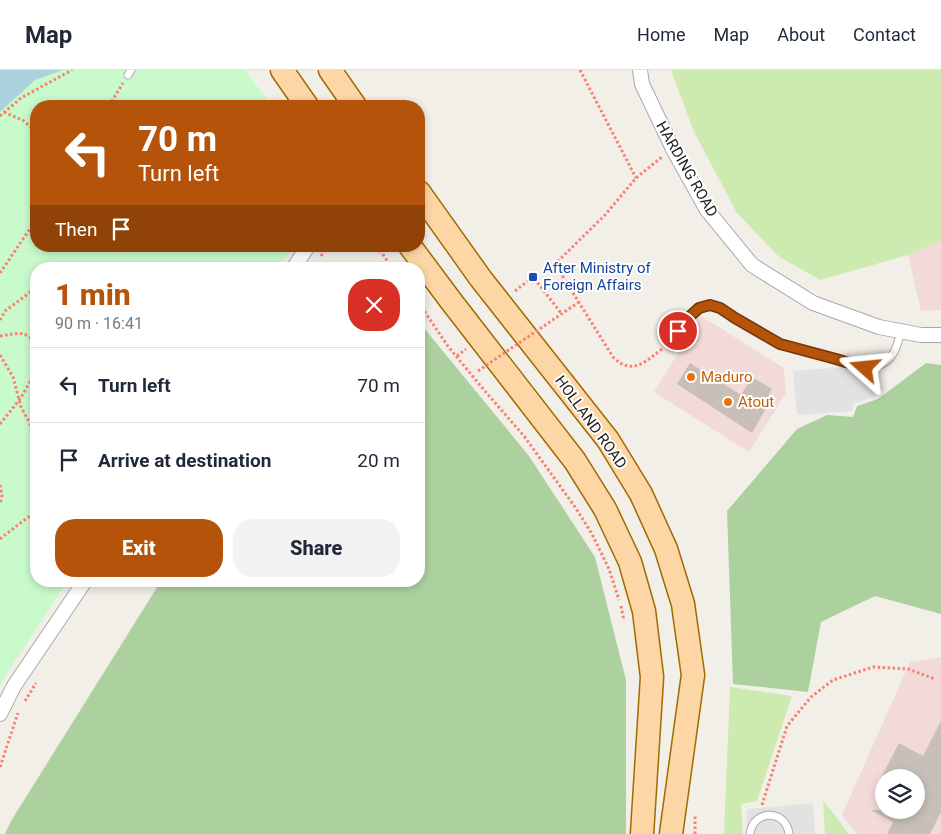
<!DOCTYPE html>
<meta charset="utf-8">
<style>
:root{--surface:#fff;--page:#f2f2f3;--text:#1f2937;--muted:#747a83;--line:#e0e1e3;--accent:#b45309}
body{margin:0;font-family:Roboto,sans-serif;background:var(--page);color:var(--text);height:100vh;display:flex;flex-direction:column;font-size:19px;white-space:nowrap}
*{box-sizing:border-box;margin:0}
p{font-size:16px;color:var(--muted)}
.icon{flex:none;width:28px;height:28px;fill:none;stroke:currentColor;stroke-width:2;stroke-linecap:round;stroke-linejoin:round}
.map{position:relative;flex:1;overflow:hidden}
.side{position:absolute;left:30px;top:192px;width:395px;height:325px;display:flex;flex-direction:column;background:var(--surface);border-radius:20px;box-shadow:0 2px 8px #0003}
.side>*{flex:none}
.guide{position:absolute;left:30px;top:30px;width:395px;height:152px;border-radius:20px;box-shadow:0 2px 8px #0003;background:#b45309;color:#fff;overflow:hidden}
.controls{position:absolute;left:875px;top:699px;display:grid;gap:10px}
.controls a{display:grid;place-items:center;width:50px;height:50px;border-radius:50%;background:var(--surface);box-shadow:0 2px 8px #0003;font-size:25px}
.pin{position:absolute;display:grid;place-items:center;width:42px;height:42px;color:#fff;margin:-21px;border:2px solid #fff;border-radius:50%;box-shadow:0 1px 5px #0007}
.me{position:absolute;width:55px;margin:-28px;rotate:288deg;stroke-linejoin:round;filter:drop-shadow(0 0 4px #0008)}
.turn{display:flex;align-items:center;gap:18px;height:105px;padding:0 25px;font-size:22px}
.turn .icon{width:65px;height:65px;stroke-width:2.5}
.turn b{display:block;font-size:35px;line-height:42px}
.then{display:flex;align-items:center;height:48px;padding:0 25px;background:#0003;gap:10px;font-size:19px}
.round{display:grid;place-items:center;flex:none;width:52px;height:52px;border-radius:20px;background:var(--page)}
.head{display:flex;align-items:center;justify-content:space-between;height:85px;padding:0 25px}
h1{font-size:30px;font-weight:800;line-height:38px;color:var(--accent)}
.cta{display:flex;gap:10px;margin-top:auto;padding:10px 25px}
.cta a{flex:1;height:58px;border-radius:20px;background:var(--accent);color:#fff;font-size:20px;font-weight:800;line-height:58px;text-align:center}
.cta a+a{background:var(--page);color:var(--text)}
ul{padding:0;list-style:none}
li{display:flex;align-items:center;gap:15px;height:75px;padding:0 25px;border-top:1px solid var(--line)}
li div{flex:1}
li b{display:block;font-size:19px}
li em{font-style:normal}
header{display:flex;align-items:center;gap:30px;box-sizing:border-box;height:70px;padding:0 25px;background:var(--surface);border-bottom:1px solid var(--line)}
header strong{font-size:24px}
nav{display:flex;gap:28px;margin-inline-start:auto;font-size:18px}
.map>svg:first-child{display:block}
</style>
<header>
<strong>Map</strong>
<nav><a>Home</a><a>Map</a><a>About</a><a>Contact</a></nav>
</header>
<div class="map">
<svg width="941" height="764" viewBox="0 0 941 764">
<rect width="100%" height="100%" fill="#f2efe9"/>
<!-- commercial -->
<g fill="#f2dad9" fill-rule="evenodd">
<polygon points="941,171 941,240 921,241 908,185"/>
<polygon points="701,246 784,298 786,323 749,382 654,322"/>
<path d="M941,587v177h-84l-15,-19 68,-153zM884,708h32v32h-32z"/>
</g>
<!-- grass -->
<g fill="#cdebb0">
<polygon points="671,0 941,0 941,171 908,185 820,210 778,186 737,143 694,62"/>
<polygon points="730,617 792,626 757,731 741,734 743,764 724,764"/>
<polygon points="823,730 849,764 825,764"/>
</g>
<!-- forest -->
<g fill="#add19e">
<polygon points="419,252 529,386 595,487 626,610 626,764 5,764 11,751 161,511 419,511"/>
<polygon points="926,293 941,295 941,544 875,526 821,552 808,622 733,614 727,441 797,359 827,345 853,347 857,336 878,329"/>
</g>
<!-- park -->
<polygon fill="#c8facc" points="0,0 245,0 272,36 36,36 36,176 293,176 278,199 36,199 36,511 68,511 4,608 0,616"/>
<!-- parking -->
<g fill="#e2e2e2">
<polygon points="848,297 878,312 878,325 853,334 853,341 797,345 793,301"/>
<polygon points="813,733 815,764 747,764 747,739"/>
</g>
<!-- water -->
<polygon fill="#aad3df" points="0,0 63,0 35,10 0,42"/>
<!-- building -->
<g fill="#c7bfb8">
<polygon points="690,293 741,325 752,307 772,319 762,338 765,340 752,363 677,314"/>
<polygon points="941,651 941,742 930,764 887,764 893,752 871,740 916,740 916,708 881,708 899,673 923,686"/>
</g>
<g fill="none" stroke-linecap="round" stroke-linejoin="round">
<defs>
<g id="lane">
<polyline points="128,5 131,0"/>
<path d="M670,273l17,-24 12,-11 10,-3 11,3 15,11 45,25 85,24c25,-1 31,-15 36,-37"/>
<path d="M750,764c3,-25 36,-25 39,0"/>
</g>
<g id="street">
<polyline points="640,0 642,14 673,79 707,140 752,195 813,233 879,257 921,265 941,265"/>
<polyline points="293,199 308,176"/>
<polyline points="0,644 14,616 85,511"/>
</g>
<g id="primary">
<polyline points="282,0 307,36"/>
<polyline points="330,0 355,36"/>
<polyline points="419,122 481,209 608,370 641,424 666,479 683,534 693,605 671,764"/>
<polyline points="410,176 451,231 575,391 605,439 630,492 644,541 652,607 642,764"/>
</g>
</defs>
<!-- lane casing -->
<use href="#lane" stroke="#a9a9a9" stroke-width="9"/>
<!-- street casing -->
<use href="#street" stroke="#a9a9a9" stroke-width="16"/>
<!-- primary casing -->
<use href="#primary" stroke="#a06b00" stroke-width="25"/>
<!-- path -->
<g stroke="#fa8072" stroke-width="3" stroke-dasharray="2.5 2.5" stroke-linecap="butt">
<polyline points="580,0 636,108"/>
<polyline points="109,36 123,13"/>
<polyline points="4,42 24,51 36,62"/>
<polyline points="0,46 21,28 72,0"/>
<polyline points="377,176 393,199"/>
<polyline points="321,186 328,176"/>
<polyline points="0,203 36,150"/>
<polyline points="515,221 533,207 561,243"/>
<polyline points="419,233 447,275 484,320 524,366 575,437 592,464 609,499 619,530"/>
<polyline points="0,250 5,241 36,218"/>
<path d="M0,266c16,-2 24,-7 36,7"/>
<path d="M662,279c-17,13 -30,27 -49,8l-58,-93 50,-49 31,-37 26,-21"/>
<polyline points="457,286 466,279"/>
<polyline points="0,354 20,329 36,302"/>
<polyline points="0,415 2,425 0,434"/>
<polyline points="0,469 23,451 36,442"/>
<polyline points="621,536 624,551"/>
<polyline points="25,631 36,613"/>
<polyline points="0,697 18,643"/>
<polyline points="762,735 787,656 811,627 833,610 873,597 908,599 935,609"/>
<polyline points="695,764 695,746"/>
</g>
<!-- lane -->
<use href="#lane" stroke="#fff" stroke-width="7"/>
<!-- street -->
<use href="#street" stroke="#fff" stroke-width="14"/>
<!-- primary -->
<use href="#primary" stroke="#fcd6a4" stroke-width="22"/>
<!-- path-bridge -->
<g stroke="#fa8072" stroke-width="3" stroke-dasharray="2.5 2.5" stroke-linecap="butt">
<polyline points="0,285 13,307 21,337 36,365"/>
<polyline points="478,301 579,232"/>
</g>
</g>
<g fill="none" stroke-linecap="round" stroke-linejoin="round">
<defs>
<polyline id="route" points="678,261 687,249 699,238 710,235 720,238 735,248 780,274 836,289 865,298"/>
</defs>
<!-- route casing -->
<use href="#route" stroke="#753606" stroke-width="12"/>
<!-- route -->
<use href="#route" stroke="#b45309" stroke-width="9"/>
</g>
<!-- markers -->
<rect fill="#1a4fb4" stroke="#fff" stroke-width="2" x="528" y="202" width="10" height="10" rx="2.5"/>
<g fill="#e8710a" stroke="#fff" stroke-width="2">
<circle cx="691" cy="307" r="5"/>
<circle cx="728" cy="332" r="5"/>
</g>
<g text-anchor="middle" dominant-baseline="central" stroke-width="4" stroke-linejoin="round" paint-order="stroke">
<!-- street labels -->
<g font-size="15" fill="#222" stroke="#fff">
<text transform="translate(687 99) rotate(60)">HARDING ROAD</text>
<text transform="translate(591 352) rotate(54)">HOLLAND ROAD</text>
</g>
<!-- transit labels -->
<g font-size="15" fill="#164399" stroke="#fff" text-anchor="start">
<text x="543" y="198">After Ministry of<tspan x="543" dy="17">Foreign Affairs</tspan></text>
</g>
<!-- food labels -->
<g font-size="15" fill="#c56008" stroke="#fff" text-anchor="start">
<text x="701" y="307">Maduro</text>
<text x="738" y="332">Atout</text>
</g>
</g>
</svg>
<div class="controls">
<a><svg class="icon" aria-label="layers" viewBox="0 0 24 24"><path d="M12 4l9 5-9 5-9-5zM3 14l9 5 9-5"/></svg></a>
</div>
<div class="pin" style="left:678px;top:261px;background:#d93025"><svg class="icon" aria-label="arrive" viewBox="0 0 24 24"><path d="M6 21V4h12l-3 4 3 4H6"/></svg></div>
<svg class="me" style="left:865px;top:298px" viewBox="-20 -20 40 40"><path d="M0-17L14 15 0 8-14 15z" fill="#b45309" stroke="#fff" stroke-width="4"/></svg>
<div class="guide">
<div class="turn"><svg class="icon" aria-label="left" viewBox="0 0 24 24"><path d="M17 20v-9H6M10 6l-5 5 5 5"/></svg><div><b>70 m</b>Turn left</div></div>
<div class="then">Then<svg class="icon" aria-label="arrive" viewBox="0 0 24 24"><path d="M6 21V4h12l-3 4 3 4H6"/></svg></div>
</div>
<section class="side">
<div class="head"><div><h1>1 min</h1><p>90 m · 16:41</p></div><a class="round" style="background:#d93025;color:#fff"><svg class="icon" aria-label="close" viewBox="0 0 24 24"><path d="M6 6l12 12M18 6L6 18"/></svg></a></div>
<ul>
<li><svg class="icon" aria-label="left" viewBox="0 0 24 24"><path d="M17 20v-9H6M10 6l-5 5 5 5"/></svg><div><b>Turn left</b></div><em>70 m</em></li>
<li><svg class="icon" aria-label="arrive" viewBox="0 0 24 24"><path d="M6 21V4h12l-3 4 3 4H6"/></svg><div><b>Arrive at destination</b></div><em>20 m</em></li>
</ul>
<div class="cta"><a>Exit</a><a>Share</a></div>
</section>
</div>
